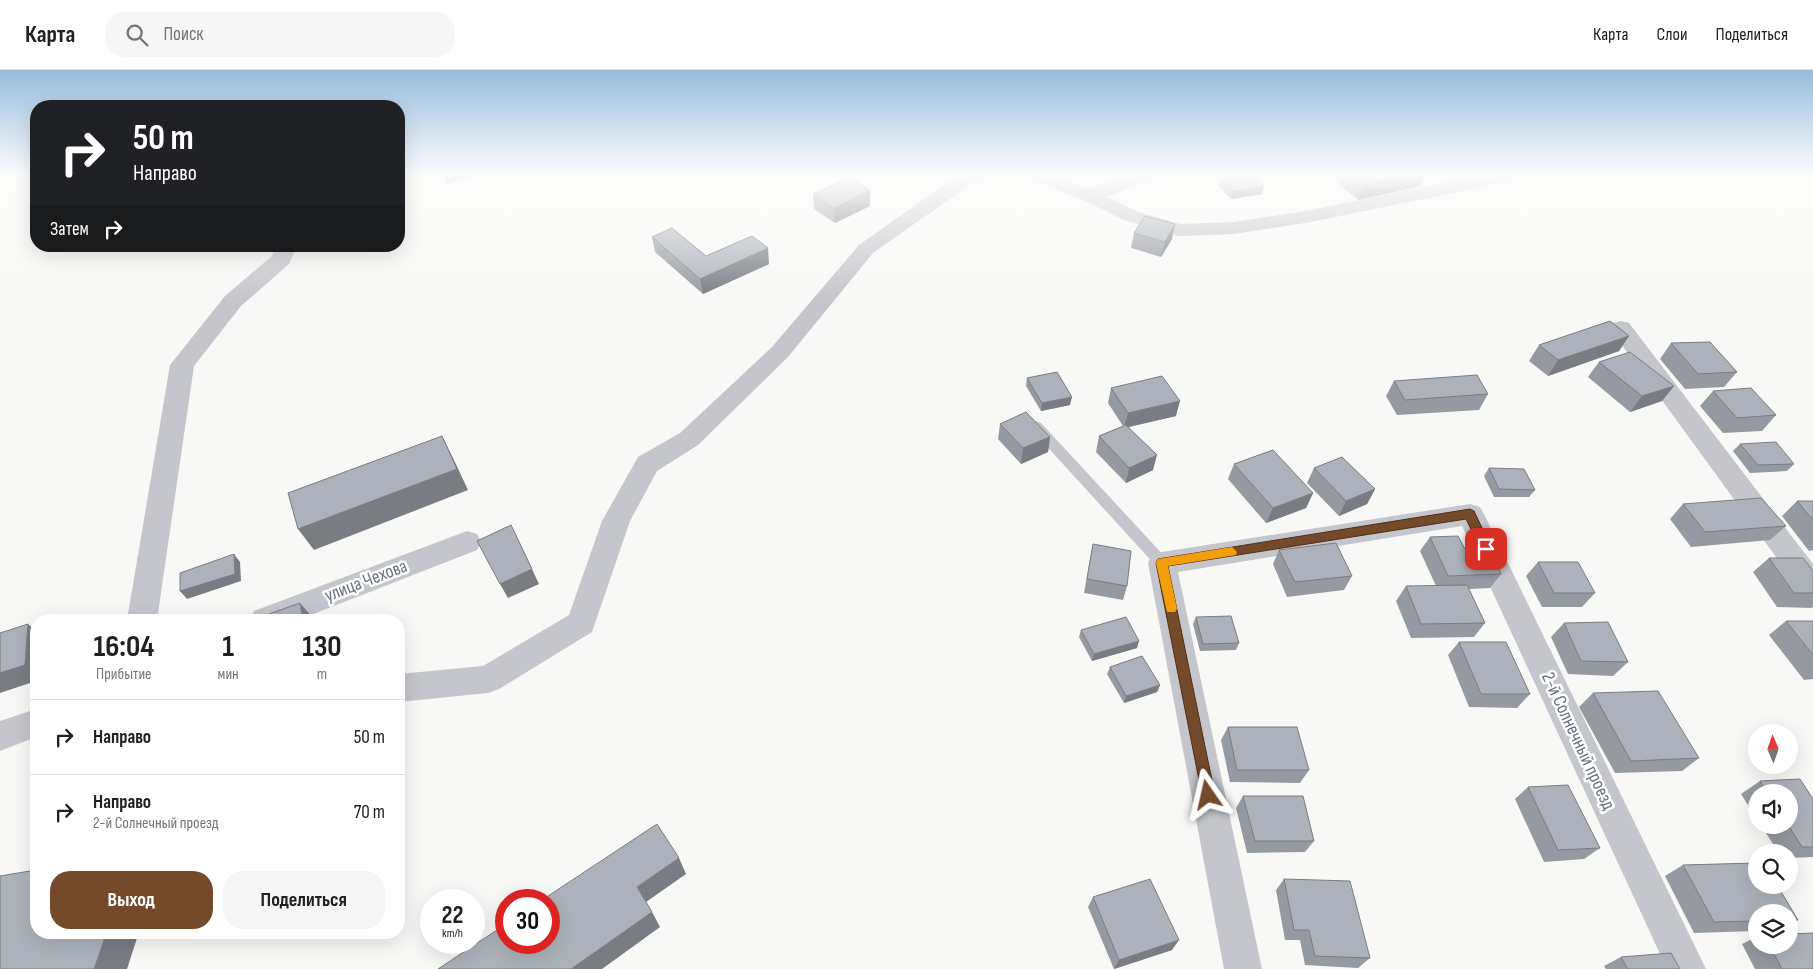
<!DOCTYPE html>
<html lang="ru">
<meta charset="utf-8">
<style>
:root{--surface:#fff;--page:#f6f6f6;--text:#202124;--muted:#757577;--line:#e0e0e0;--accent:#754a2a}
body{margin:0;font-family:"Sofia Sans Condensed",sans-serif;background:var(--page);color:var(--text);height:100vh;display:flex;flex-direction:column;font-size:19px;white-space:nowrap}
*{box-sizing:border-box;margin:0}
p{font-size:16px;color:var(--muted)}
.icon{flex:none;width:28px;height:28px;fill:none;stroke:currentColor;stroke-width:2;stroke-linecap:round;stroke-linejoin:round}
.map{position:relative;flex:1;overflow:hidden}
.sheet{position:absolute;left:30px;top:544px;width:375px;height:325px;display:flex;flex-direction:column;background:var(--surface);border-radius:20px;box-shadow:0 5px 20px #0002}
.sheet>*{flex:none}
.banner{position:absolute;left:30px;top:30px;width:375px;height:152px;border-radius:20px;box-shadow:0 5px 20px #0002;background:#202124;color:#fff;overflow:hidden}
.needle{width:32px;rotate:358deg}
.fabs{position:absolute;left:1748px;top:654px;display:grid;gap:10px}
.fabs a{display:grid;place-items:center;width:50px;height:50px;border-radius:50%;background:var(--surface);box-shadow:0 5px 20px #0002;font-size:25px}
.speed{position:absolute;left:420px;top:819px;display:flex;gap:10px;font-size:25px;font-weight:700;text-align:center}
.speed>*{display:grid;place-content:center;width:65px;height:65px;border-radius:50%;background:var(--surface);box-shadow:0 5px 20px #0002;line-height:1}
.speed small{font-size:12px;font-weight:400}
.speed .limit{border:8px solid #d22;background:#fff;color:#111}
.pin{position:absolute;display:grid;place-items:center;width:42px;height:42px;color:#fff;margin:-21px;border-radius:10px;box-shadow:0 2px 8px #0006}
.me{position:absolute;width:55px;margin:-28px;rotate:349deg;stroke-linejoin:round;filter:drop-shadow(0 0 4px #0008)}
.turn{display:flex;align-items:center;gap:18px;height:105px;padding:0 20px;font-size:22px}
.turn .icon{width:65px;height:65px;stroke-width:2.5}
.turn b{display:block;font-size:35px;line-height:42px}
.then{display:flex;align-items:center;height:48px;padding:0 20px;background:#0003;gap:10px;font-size:19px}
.eta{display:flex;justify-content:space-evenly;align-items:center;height:85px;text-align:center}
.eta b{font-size:30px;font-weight:700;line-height:35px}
.action{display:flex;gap:10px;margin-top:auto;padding:10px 20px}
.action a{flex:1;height:58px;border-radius:20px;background:var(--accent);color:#fff;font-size:20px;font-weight:700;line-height:58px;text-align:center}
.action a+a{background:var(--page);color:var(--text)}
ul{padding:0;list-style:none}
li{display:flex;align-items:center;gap:15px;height:75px;padding:0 20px;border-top:1px solid var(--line)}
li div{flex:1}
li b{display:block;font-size:19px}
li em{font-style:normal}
header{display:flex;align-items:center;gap:30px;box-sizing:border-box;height:70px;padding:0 25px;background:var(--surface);border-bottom:1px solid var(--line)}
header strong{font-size:24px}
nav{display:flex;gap:28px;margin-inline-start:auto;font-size:18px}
.search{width:350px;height:45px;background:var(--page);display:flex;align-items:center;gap:12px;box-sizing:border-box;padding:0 18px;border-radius:20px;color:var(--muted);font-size:19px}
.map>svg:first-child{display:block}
</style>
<header>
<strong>Карта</strong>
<div class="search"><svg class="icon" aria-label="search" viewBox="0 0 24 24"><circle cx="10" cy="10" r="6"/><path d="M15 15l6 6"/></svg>Поиск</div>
<nav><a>Карта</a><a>Слои</a><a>Поделиться</a></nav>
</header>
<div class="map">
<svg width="1813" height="899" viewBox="0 0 1813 899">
<rect width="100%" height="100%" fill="#f8f8f6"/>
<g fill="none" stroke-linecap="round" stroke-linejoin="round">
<!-- service -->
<polygon fill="#c4c6cb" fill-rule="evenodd" points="1036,351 1041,353 1167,489 1170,493 1167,497 1162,499 1157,497 1031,359 1029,356 1031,353"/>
<!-- minor -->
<g fill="#c4c6cb" fill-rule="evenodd">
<polygon points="958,105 992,105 989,109 974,112 873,183 788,287 698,375 657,401 630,451 592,562 499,619 488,623 399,632 399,604 483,596 569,545 602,451 638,387 680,363 772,277 859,175"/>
<polygon points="1026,105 1054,105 1090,119 1128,105 1156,105 1153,109 1107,127 1138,142 1180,154 1234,152 1311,140 1482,105 1522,105 1519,109 1512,111 1311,152 1234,164 1179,166 1124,150 1083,130 1029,109"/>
<polygon points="276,176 297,176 289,194 241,236 194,296 157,550 127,550 170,295 225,226 272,186"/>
<polygon points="1621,251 1629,253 1813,494 1813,528 1803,524 1613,263 1609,258 1613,253"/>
<polygon points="1470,434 1480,437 1484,444 1706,899 1667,899 1462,456 1178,502 1262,899 1224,899 1148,493 1152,485 1162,482"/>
<polygon points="467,461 477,464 481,472 477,480 298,550 250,550 254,541"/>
<polygon points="36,639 36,667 0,681 0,651"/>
</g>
</g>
<!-- wall -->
<g fill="#9599a0">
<polygon points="1336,105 1426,105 1421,116 1358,130 1334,109"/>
<polygon points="1221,108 1264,116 1262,124 1231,129 1219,116"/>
<polygon points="813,124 870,136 835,153 814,139"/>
<polygon points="1134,163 1172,169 1161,187 1131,178"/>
<polygon points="652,167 706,186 769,194 703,224 655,182"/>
<polygon points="1629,266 1619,281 1548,306 1529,291 1539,275"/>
<polygon points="1671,273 1737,302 1724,317 1685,319 1660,289"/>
<polygon points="1599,292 1674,316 1662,331 1630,342 1588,307"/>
<polygon points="1027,308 1070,335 1041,341 1026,316"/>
<polygon points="1394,311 1488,324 1479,340 1397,345 1386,326"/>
<polygon points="1111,318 1176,346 1129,357 1153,400 1126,413 1096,382 1099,366 1123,356 1108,333"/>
<polygon points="1713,321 1776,345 1762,361 1723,363 1700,336"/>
<polygon points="1000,354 1050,367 1048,382 1021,394 998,369"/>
<polygon points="1740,374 1794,394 1787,401 1750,403 1733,381"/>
<polygon points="1234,394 1313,423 1306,438 1266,453 1228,409"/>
<polygon points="1314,398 1375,419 1367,434 1339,446 1307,413"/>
<polygon points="1489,398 1535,420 1529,427 1494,427 1484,406"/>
<polygon points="1797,431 1813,431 1813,480 1809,481 1782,446"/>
<polygon points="1683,434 1786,456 1770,470 1691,477 1670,449"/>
<polygon points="1430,467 1466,481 1501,504 1490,518 1469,519 1485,553 1474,567 1411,568 1396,531 1406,516 1436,516 1420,481"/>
<polygon points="1093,474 1127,516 1123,530 1084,523 1090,489"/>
<polygon points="1279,480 1352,506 1344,520 1287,527 1273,494"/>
<polygon points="1769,488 1813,501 1813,536 1812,538 1777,537 1753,502"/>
<polygon points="1538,492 1595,523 1582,537 1542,537 1526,506"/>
<polygon points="1196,547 1239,573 1236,580 1200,581 1193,554"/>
<polygon points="1786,551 1813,551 1813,609 1804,610 1769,565"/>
<polygon points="1564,553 1628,592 1613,606 1568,604 1551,567"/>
<polygon points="1081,560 1137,578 1092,591 1079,567"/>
<polygon points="1459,572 1530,624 1517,638 1469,637 1448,585"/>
<polygon points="1110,597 1160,615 1157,622 1124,633 1107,604"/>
<polygon points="1593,623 1699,688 1682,701 1615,703 1579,637"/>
<polygon points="1228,657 1309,700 1300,713 1230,712 1221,670"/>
<polygon points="1760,711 1813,729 1813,787 1789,788 1789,782 1778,782 1761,755 1789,755 1789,722 1756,722 1756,748 1741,724"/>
<polygon points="1528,717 1600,778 1584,789 1544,792 1515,729"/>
<polygon points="1243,726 1314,771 1305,782 1247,783 1236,738"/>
<polygon points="1756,793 1756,815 1777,815 1798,850 1789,854 1789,842 1756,842 1756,861 1694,863 1665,806 1683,795"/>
<polygon points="1284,809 1370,888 1358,898 1305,895 1300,870 1285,870 1276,820"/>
<polygon points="1093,827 1172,880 1114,899 1088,837"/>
<polygon points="1756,867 1756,875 1789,875 1813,899 1755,899 1742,874"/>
<polygon points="1621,887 1680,899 1606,899 1604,896"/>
</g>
<!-- shaded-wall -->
<g fill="#797d82">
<polygon points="443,105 478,105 446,114"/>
<polygon points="1408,105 1426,105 1421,116 1358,130 1364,115"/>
<polygon points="1264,116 1262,124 1231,129 1233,122"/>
<polygon points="870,120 870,136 835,153 834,138"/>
<polygon points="1175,154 1172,169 1161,187 1165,172"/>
<polygon points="768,178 769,194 703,224 700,209"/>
<polygon points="1629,266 1619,281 1548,306 1558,290"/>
<polygon points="1674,316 1662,331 1630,342 1642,326"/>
<polygon points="1072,327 1070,335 1041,341 1042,333"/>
<polygon points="1180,331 1176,346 1124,358 1128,343"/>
<polygon points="442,366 453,388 468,420 314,480 298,459"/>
<polygon points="1050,367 1048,382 1021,394 1023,378"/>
<polygon points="1157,385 1153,400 1126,413 1129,398"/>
<polygon points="1375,419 1367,434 1339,446 1346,431"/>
<polygon points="1313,423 1306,438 1266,453 1273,438"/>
<polygon points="511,455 539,514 508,528 500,514"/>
<polygon points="234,484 240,492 241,511 187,529 180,521"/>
<polygon points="300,533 312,547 312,550 303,550"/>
<polygon points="28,554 36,561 36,611 0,623 0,603"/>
<polygon points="1139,571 1137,578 1092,591 1094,584"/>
<polygon points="1160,615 1157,622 1124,633 1126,626"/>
<polygon points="679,788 686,804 646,832 637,817"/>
<polygon points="652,842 660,857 602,899 571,899"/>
<polygon points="107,862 139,862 127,899 94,899"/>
<polygon points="1179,870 1172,880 1114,899 1119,890"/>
</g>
<!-- building -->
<g fill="#adb2ba" stroke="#797d82">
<polygon points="1238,105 1254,105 1264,116 1233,122 1221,108"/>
<polygon points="1353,105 1408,105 1364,115"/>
<polygon points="849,108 870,120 834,138 813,124"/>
<polygon points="1145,146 1175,154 1165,172 1134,163"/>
<polygon points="672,158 706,186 752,166 768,178 700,209 652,167"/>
<polygon points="1610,251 1629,266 1558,290 1539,275"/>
<polygon points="1710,272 1737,302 1698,304 1671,273"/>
<polygon points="1630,282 1674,316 1642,326 1599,292"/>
<polygon points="1057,302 1072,327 1042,333 1027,308"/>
<polygon points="1477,305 1488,324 1405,330 1394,311"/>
<polygon points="1162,306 1180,331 1128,343 1111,318"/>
<polygon points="1751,318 1776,345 1737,348 1713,321"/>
<polygon points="1026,342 1050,367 1023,378 1000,354"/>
<polygon points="1126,355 1157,385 1129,398 1099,366"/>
<polygon points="442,366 457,399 298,459 288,423"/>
<polygon points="1776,372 1794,394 1758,395 1740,374"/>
<polygon points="1273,380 1313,423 1273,438 1234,394"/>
<polygon points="1342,387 1375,419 1346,431 1314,398"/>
<polygon points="1489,398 1524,399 1535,420 1499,419"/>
<polygon points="1761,428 1786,456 1705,462 1683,434"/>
<polygon points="1797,431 1813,431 1813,450"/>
<polygon points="511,455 532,499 500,514 477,471"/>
<polygon points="1458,466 1466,481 1489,480 1501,504 1448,506 1430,467"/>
<polygon points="1336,473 1352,506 1295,512 1279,480"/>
<polygon points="1093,474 1131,481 1127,516 1087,509"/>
<polygon points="234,484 235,504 180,521 180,503"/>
<polygon points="1769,488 1803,488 1813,501 1813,523 1794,523"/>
<polygon points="1538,492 1578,492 1595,523 1554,523"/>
<polygon points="1467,515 1485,553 1421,554 1406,516"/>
<polygon points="300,533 303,550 252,550"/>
<polygon points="1231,546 1239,573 1203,574 1196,547"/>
<polygon points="1126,547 1139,571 1094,584 1081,560"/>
<polygon points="1786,551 1813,551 1813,585"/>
<polygon points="1608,552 1628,592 1581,591 1564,553"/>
<polygon points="28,554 25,595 0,603 0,563"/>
<polygon points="1459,572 1506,572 1530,624 1481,624"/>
<polygon points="1142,586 1160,615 1126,626 1110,597"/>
<polygon points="1658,621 1699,688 1631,691 1593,623"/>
<polygon points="1228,657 1297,657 1309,700 1237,700"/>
<polygon points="1800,709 1813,729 1813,777 1802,777 1788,755 1789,755 1789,722 1767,722 1760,711"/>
<polygon points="1568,715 1600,778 1558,780 1528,717"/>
<polygon points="1243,726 1303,726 1314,771 1255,771"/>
<polygon points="657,754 679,788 637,817 652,842 571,899 438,899 506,854 506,872 549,872 549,830 542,830"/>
<polygon points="1756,793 1756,815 1777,815 1798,850 1789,850 1789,842 1756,842 1756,851 1714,852 1683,795"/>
<polygon points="36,800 36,862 107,862 94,899 0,899 0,806"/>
<polygon points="1150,809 1179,870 1119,890 1093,827"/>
<polygon points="1284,809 1350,811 1370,888 1315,886 1309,860 1294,860"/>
<polygon points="1813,863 1813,899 1782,899 1769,875 1789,875 1789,864"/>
<polygon points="1671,883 1680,899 1628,899 1621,887"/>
</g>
<!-- sky -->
<linearGradient id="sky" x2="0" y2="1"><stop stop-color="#98bcdd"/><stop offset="0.45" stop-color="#fcfcfb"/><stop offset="1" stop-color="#fcfcfb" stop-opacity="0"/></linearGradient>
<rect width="1813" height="231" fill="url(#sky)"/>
<!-- route -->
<polygon fill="#754a2a" stroke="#4c301b" points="1470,439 1474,441 1492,479 1491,482 1482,482 1466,449 1168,496 1215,725 1213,730 1208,731 1203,730 1156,493 1158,489"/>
<!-- slow -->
<polygon fill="#f59e0b" points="1232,477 1237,482 1236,485 1168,496 1177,539 1175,542 1167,542 1156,493 1158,489"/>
<g text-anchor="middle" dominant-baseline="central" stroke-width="5" stroke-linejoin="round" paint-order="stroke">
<!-- street labels -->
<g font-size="19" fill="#687286" stroke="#fff">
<text transform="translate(366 511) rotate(-21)">улица Чехова</text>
<text transform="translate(1578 671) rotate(65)">2-й Солнечный проезд</text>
</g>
</g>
</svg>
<div class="fabs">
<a><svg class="needle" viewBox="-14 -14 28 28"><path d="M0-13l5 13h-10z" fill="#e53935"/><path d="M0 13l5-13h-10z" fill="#757577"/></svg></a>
<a><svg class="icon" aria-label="sound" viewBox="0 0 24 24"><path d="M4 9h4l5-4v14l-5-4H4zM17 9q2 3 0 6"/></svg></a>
<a><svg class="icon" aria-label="search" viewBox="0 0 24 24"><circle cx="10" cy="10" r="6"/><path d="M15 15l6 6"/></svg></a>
<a><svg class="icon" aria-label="layers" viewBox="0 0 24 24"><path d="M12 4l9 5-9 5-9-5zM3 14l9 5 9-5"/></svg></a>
</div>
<div class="speed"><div>22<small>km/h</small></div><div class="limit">30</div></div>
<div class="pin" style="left:1486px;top:479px;background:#d93025"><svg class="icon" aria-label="arrive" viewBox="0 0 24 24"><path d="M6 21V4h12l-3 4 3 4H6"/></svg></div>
<svg class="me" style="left:1208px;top:725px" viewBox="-20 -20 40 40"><path d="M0-17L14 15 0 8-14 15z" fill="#754a2a" stroke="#fff" stroke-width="4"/></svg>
<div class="banner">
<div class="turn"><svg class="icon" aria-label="right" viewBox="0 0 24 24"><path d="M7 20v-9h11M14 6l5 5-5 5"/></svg><div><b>50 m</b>Направо</div></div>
<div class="then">Затем<svg class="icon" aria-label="right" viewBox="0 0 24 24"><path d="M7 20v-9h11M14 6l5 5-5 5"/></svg></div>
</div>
<section class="sheet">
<div class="eta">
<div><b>16:04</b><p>Прибытие</p></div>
<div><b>1</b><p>мин</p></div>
<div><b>130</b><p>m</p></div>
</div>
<ul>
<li><svg class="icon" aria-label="right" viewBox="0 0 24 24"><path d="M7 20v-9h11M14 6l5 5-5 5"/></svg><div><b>Направо</b></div><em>50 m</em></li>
<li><svg class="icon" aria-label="right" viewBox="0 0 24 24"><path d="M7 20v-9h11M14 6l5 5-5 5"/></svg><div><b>Направо</b><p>2-й Солнечный проезд</p></div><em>70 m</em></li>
</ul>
<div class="action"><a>Выход</a><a>Поделиться</a></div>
</section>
</div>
